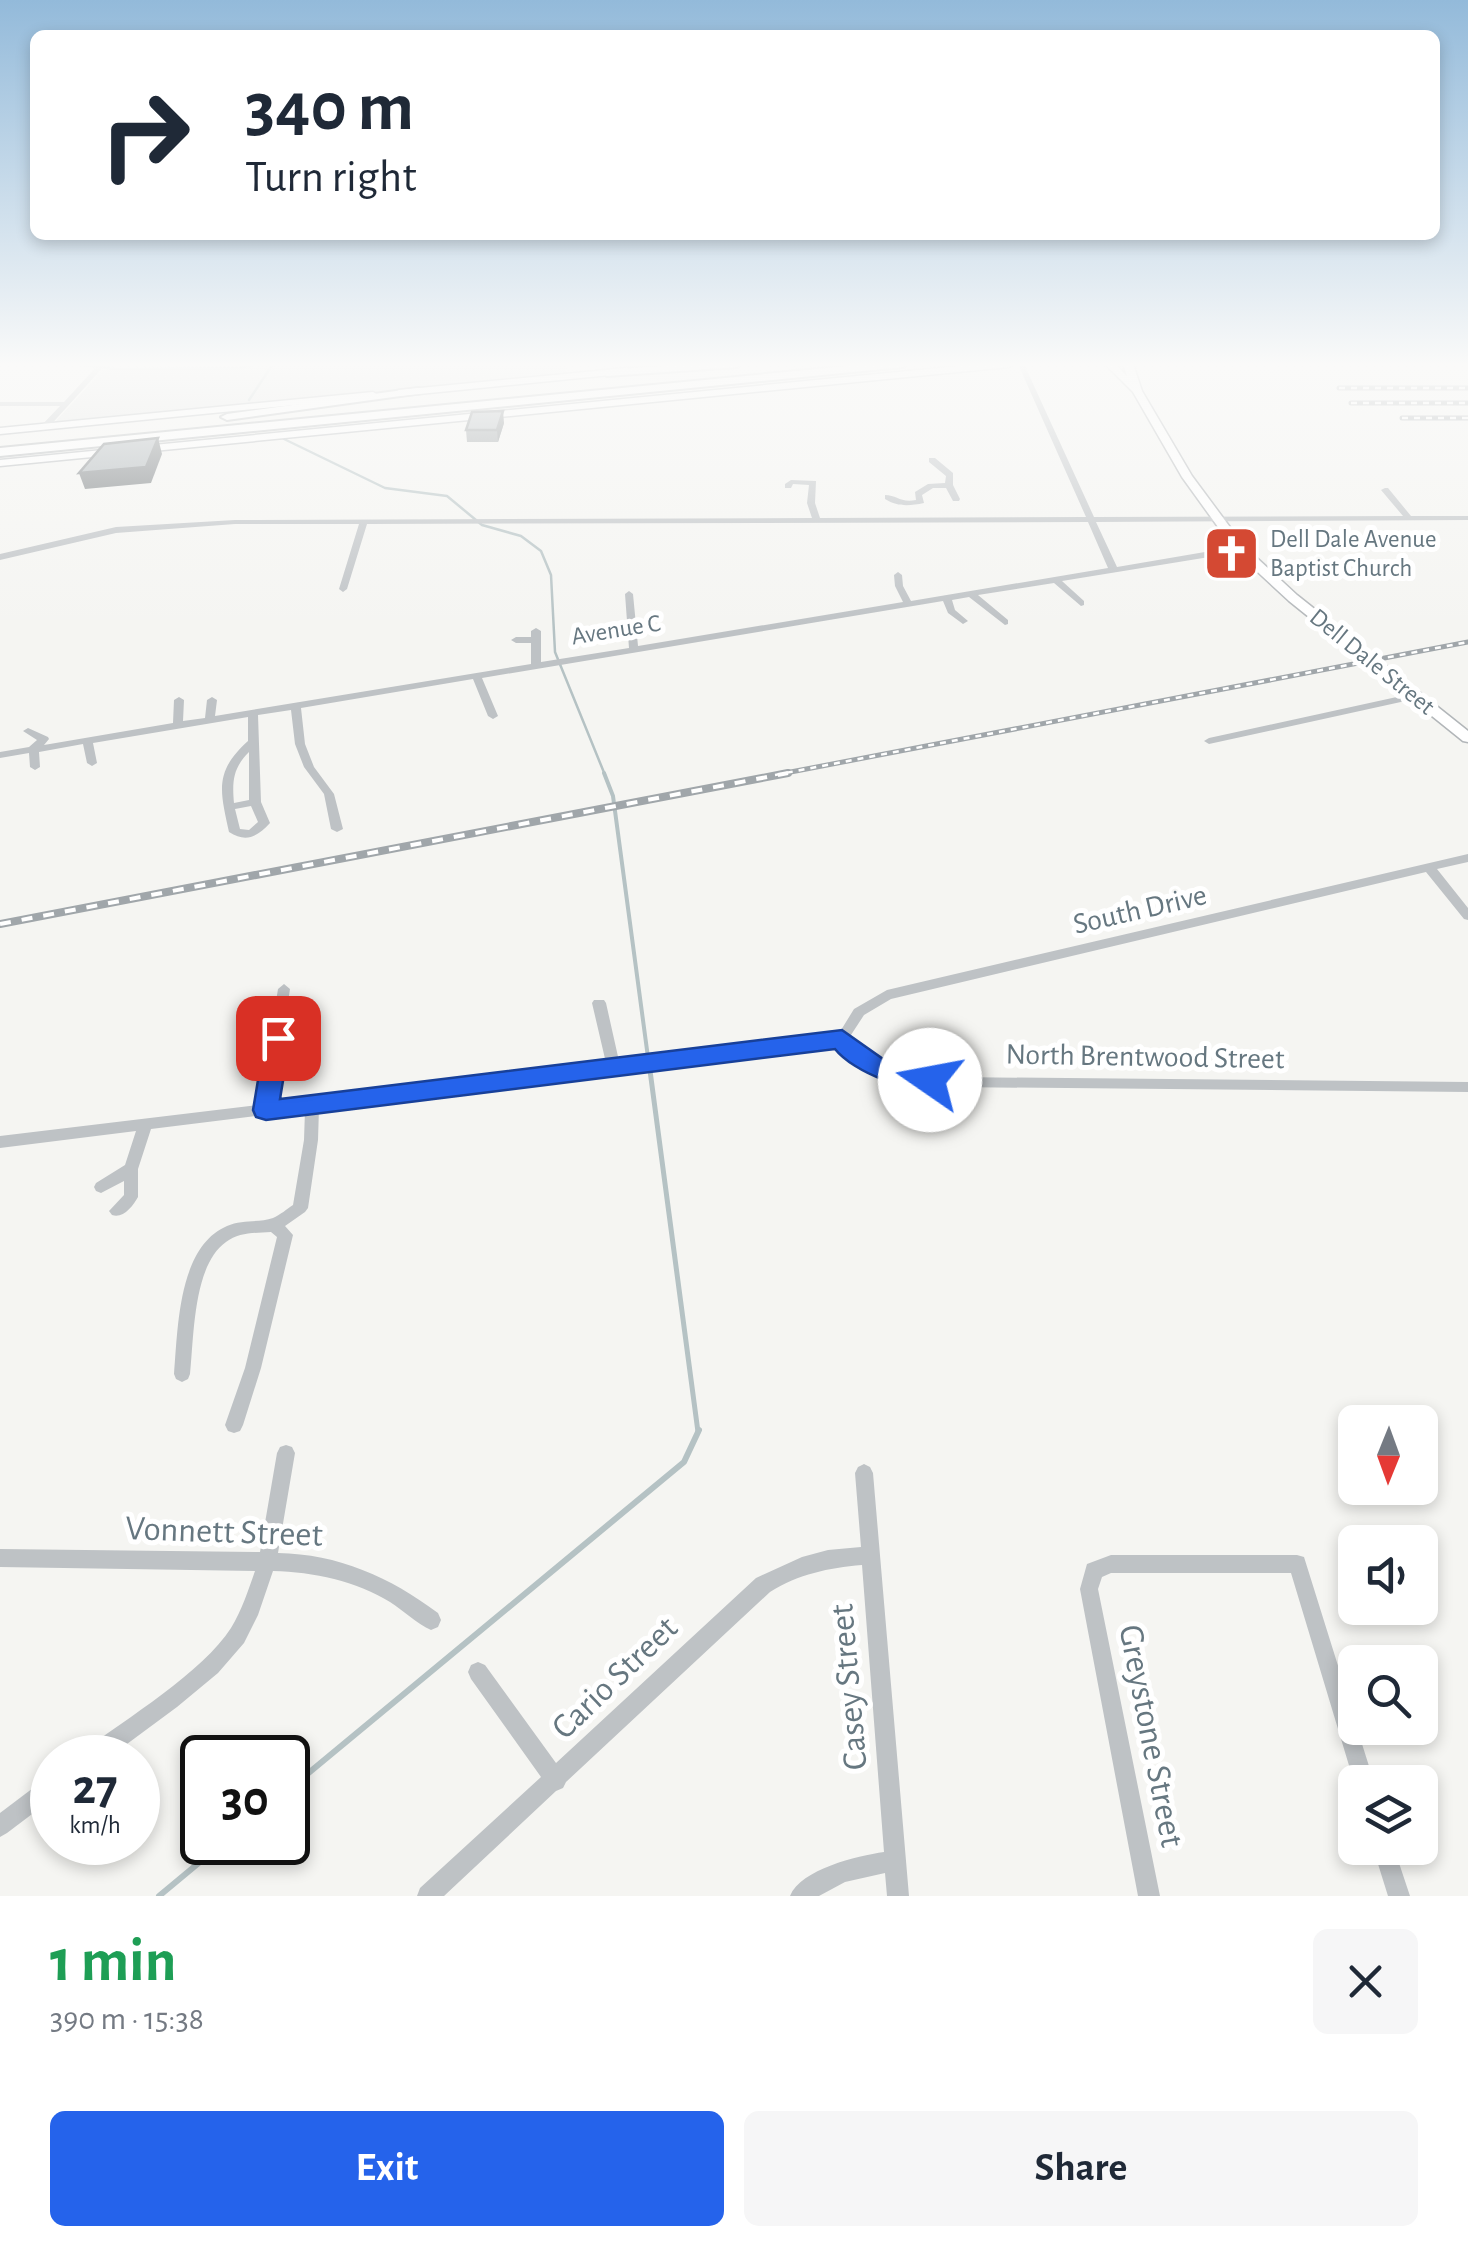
<!DOCTYPE html>
<meta charset="utf-8">
<style>
:root{--surface:#fff;--page:#f6f6f7;--text:#1f2937;--muted:#747a83;--accent:#2563eb}
body{margin:0;font-family:"Alegreya Sans",sans-serif;background:var(--page);color:var(--text);height:100vh;display:flex;flex-direction:column;font-size:38px;white-space:nowrap}
*{box-sizing:border-box;margin:0}
p{font-size:32px;color:var(--muted)}
.icon{flex:none;width:55px;height:55px;fill:none;stroke:currentColor;stroke-width:2;stroke-linecap:round;stroke-linejoin:round}
.map{position:relative;height:1896px;overflow:hidden}
.sheet{display:flex;flex-direction:column;background:var(--surface);flex:1}
.sheet>*{flex:none}
.guide{position:absolute;left:30px;top:30px;width:1410px;height:210px;border-radius:15px;box-shadow:0 5px 15px #0003;background:#fff;color:var(--text);overflow:hidden}
.needle{width:65px;rotate:181deg}
.tools{position:absolute;left:1338px;top:1405px;display:grid;gap:20px}
.tools a{display:grid;place-items:center;width:100px;height:100px;border-radius:15px;background:var(--surface);box-shadow:0 5px 15px #0003;font-size:50px}
.speed{position:absolute;left:30px;top:1735px;display:flex;gap:20px;font-size:50px;font-weight:700;text-align:center}
.speed>*{display:grid;place-content:center;width:130px;height:130px;border-radius:50%;background:var(--surface);box-shadow:0 5px 15px #0003;line-height:1}
.speed small{font-size:25px;font-weight:400}
.speed .limit{border:5px solid #111;border-radius:15px;background:#fff;color:#111}
.pin{position:absolute;display:grid;place-items:center;width:85px;height:85px;color:#fff;margin:-42px;border-radius:20px;box-shadow:0 5px 15px #0006}
.me{position:absolute;width:110px;margin:-55px;rotate:282deg;stroke-linejoin:round;filter:drop-shadow(0 0 8px #0008)}
.turn{display:flex;align-items:center;gap:35px;height:210px;padding:0 50px;font-size:45px}
.turn .icon{width:130px;height:130px;stroke-width:2.5}
.turn b{display:block;font-size:70px;line-height:85px}
.round{display:grid;place-items:center;flex:none;width:105px;height:105px;border-radius:15px;background:var(--page)}
.head{display:flex;align-items:center;justify-content:space-between;height:170px;padding:0 50px}
h1{font-size:60px;font-weight:700;line-height:75px;color:#1e9e55}
.primary-button{display:flex;gap:20px;margin-top:auto;padding:20px 50px}
.primary-button a{flex:1;height:115px;border-radius:15px;background:var(--accent);color:#fff;font-size:40px;font-weight:700;line-height:115px;text-align:center}
.primary-button a+a{background:var(--page);color:var(--text)}
.map>svg:first-child{display:block}
</style>
<div class="map">
<svg width="1468" height="1896" viewBox="0 0 1468 1896">
<rect width="100%" height="100%" fill="#f5f5f2"/>
<!-- built -->
<polygon fill="#e5e6e5" points="284,364 568,364 565,374 55,422 104,369"/>
<g fill="none" stroke-linecap="round" stroke-linejoin="round">
<!-- stream-far3 -->
<g stroke="#b5c2c4" stroke-width="2.5">
<polyline points="75,364 116,369 241,368 257,364"/>
<polyline points="249,400 273,364"/>
<polyline points="284,439 385,488 447,496 482,525 521,536 541,551 551,575 555,652 605,775"/>
</g>
<!-- stream-far2 -->
<polyline stroke="#b5c2c4" stroke-width="4" points="604,773 613,796 649,1065"/>
<!-- stream-far1 -->
<polyline stroke="#b5c2c4" stroke-width="5" points="649,1063 698,1432"/>
<!-- stream -->
<g stroke="#b5c2c4" stroke-width="6">
<polyline points="288,1790 684,1462 699,1430"/>
<polyline points="159,1896 224,1842"/>
</g>
<defs>
<g id="major">
<polygon points="980,364 1014,364 1009,367 0,466 0,460"/>
<polygon points="1105,364 1115,364 1127,376 1123,364 1133,364 1142,391 1192,476 1244,546 1297,595 1468,731 1468,742 1463,741 1289,601 1236,552 1182,477 1133,392"/>
<polygon points="627,368 630,369 630,373 399,396 394,393 399,390"/>
<polygon points="373,392 378,395 376,397 0,434 0,428"/>
</g>
<g id="highway">
<polygon points="690,364 742,364 737,367 607,376 602,373 607,370"/>
<polygon points="869,364 908,364 903,367 0,456 0,448"/>
<polygon points="418,388 422,389 422,393 227,420 221,417 227,414"/>
</g>
</defs>
<!-- major casing -->
<use href="#major" stroke="#b2b6b9" stroke-width="3"/>
<!-- highway casing -->
<use href="#highway" stroke="#b1b5b7" stroke-width="4"/>
<!-- minor -->
<g fill="#bec2c5" fill-rule="evenodd">
<polygon points="99,364 106,364 47,429 40,427 60,406 0,406 0,402 64,402"/>
<path d="M1018,364h6l70,153 309,-1 -22,-26 4,-2h3l23,28h57v4l-372,2 21,45 123,-21 4,3 -4,3 -178,29 22,20v4l-3,1 -27,-23 -76,12 30,25v4l-3,1 -36,-28 -17,3 3,10 13,11 -5,3 -15,-11 -5,-12 -461,77 16,38 -5,3 -5,-3 -15,-37 -172,29 4,36 9,23 20,27 9,35 -6,3 -6,-3 -7,-35 -20,-27 -9,-23 -4,-34 -33,5 3,87 9,21c-13,14 -24,20 -41,9 -9,-42 -15,-60 19,-91v-24l-155,26 4,20 -5,3 -5,-3 -4,-19 -44,8 1,15 -5,3 -5,-3 -1,-14 -29,5v-6l29,-5 8,-7 -14,-9 5,-3 20,9 1,2 -5,6 129,-22 1,-23 5,-3 5,3 -1,21 22,-3 2,-18 5,-3 5,3 -2,16 316,-52v-21h-15l-5,-3 5,-3h15v-6l5,-3 5,3v31l88,-14 -4,-54 4,-3 4,3 5,52 265,-44 -8,-16 -1,-11 4,-3 4,3 1,11 8,15 197,-33 -20,-46 -721,2 -20,65 -4,3 -4,-3 20,-65h-124l-119,9 -116,27v-6l116,-27 119,-7 577,-2 -5,-15 2,-18 -16,-1 -2,4h-6v-4l6,-4 25,1 -1,22 5,15 266,-1zM249,752v48l-15,3c-2,-22 -1,-35 15,-51zM251,806l7,16 -9,8 -9,-1 -5,-20z"/>
<path d="M929,458h6l18,15v12l7,14 -1,2h-6l-7,-13h-13l-11,7 2,8c-15,3 -26,4 -39,-4v-4c12,0 15,8 31,5l-1,-8 13,-8 17,-1 1,-7 -17,-14z"/>
<polygon points="1415,693 1419,694 1419,698 1209,744 1204,741 1209,738"/>
<path d="M1468,854v8l-31,7 31,39v12l-4,-1 -38,-47 -535,127 -27,16 -15,23c28,30 64,35 103,39l516,5v10l-516,-5c-42,-4 -83,-10 -113,-43l-520,64 -1,32 -10,68 -3,4 -20,14 8,9 -32,133 -18,57 -3,6 -6,2 -6,-2 -3,-6 20,-57 32,-131 -6,-5c-16,1 -32,0 -45,10 -33,23 -32,95 -36,132l-2,5 -6,3 -6,-3 -2,-5c4,-46 4,-127 53,-148 15,-7 32,-3 46,-8 7,-3 14,-9 20,-13l11,-65 1,-30 -154,19 -13,40v28c-5,9 -15,22 -26,18l-3,-4 15,-16v-14l-23,12 -5,-2 -2,-4 2,-4 29,-18 11,-34 -136,17v-12l259,-31 19,-116 6,-5 6,5 -17,114 333,-40 -14,-60 2,-3h10l2,3 13,58 219,-26 16,-26 33,-19z"/>
<path d="M286,1445l6,2 3,6 -17,100c60,1 112,24 160,60l3,7 -3,7 -7,3c-15,-7 -27,-19 -41,-28 -34,-21 -76,-30 -117,-31l-15,44 -14,28 -26,30 -41,34 -69,51h-28l3,-7c43,-32 120,-79 148,-123 11,-18 17,-37 24,-57l-255,-4v-18l260,3 17,-99 3,-6z"/>
<path d="M864,1464l6,3 3,6 36,423h-22l-2,-23 -40,9 -26,14h-29c11,-27 67,-40 94,-44l-22,-287c-34,3 -63,9 -92,27l-204,190 -3,6 -7,3 -112,105h-27l3,-8 121,-111 -70,-98 -3,-7 3,-7 7,-3 7,3 71,98 200,-185 46,-21 26,-7 33,-3 -6,-74 3,-6z"/>
<polygon points="1111,1555 1297,1555 1304,1557 1355,1720 1355,1728 1357,1728 1374,1782 1355,1782 1355,1785 1354,1782 1291,1573 1111,1573 1102,1577 1098,1589 1160,1896 1138,1896 1080,1589 1087,1564"/>
<polygon points="52,1776 52,1799 7,1833 0,1837 0,1813 45,1779"/>
<polygon points="1373,1848 1394,1848 1410,1896 1388,1896"/>
</g>
<!-- major -->
<use href="#major" fill="#fff" fill-rule="evenodd"/>
<!-- highway -->
<use href="#highway" fill="#fff" fill-rule="evenodd"/>
<defs>
<g id="rail-far1">
<polyline points="1339,388 1468,388"/>
<polyline points="1351,403 1468,403"/>
<polyline points="1402,418 1468,418"/>
<polyline points="775,775 1468,642"/>
</g>
<polyline id="rail" points="0,924 788,773"/>
</defs>
<!-- rail-far1 casing -->
<use href="#rail-far1" stroke="#a0a6aa" stroke-width="5"/>
<!-- rail casing -->
<use href="#rail" stroke="#a0a6aa" stroke-width="8"/>
<!-- rail-far1 -->
<use href="#rail-far1" stroke="#fff" stroke-width="2.5" stroke-dasharray="6" stroke-linecap="butt"/>
<!-- rail -->
<use href="#rail" stroke="#fff" stroke-width="4" stroke-dasharray="11" stroke-linecap="butt"/>
</g>
<!-- wall -->
<polygon fill="#8f9699" points="504,423 498,442 467,442 466,430"/>
<!-- shaded-wall -->
<g fill="#747a7d">
<polygon points="503,411 504,423 498,442 497,430"/>
<polygon points="158,438 162,454 151,483 85,489 79,473"/>
</g>
<!-- building -->
<g fill="#a6aeb2" stroke="#747a7d" stroke-width="2.5">
<polygon points="503,411 497,430 466,430 472,412"/>
<polygon points="158,438 146,467 79,473 104,444"/>
</g>
<!-- sky -->
<linearGradient id="sky" x2="0" y2="1"><stop stop-color="#93bada"/><stop offset="0.58" stop-color="#fafaf9"/><stop offset="1" stop-color="#fafaf9" stop-opacity="0"/></linearGradient>
<rect width="1468" height="629" fill="url(#sky)"/>
<!-- route -->
<path fill="#2563eb" stroke="#184099" stroke-width="2.5" d="M278,1029l12,9 -10,61 562,-69 44,31 52,12 4,7 -4,7c-27,8 -85,-15 -103,-38l-569,71 -10,-3 -3,-7 12,-72z"/>
<!-- icons -->
<defs>
<symbol id="church-square" viewBox="-11 -11 22 22"><rect x="-9" y="-9" width="18" height="18" rx="4" fill="#d44933" stroke="#fff"/><path d="M-1.2-6h2.4v3.5h3.3v2.4h-3.3V6h-2.4V-.1h-3.3v-2.4h3.3Z" fill="#fff"/></symbol>
</defs>
<g fill-rule="evenodd">
<use href="#church-square" x="1200" y="522" width="63" height="63"/>
</g>
<g text-anchor="middle" dominant-baseline="central" stroke-width="10" stroke-linejoin="round" paint-order="stroke">
<!-- far-poi labels -->
<g font-size="25" fill="#667780" stroke="#fff" text-anchor="start">
<text x="1270" y="539">Dell Dale Avenue<tspan x="1270" dy="29">Baptist Church</tspan></text>
</g>
<!-- far-street labels -->
<g font-size="25" fill="#667780" stroke="#fff">
<text transform="translate(616 630) rotate(-9)">Avenue C</text>
<text transform="translate(1372 662) rotate(39)">Dell Dale Street</text>
</g>
<!-- street labels -->
<g font-size="30" fill="#667780" stroke="#fff">
<text transform="translate(1140 910) rotate(-13)">South Drive</text>
<text transform="translate(1145 1057) rotate(1)">North Brentwood Street</text>
</g>
<!-- near-street labels -->
<g font-size="35" fill="#667780" stroke="#fff">
<text transform="translate(224 1532) rotate(2)">Vonnett Street</text>
<text transform="translate(615 1678) rotate(-44)">Cario Street</text>
<text transform="translate(849 1687) rotate(-95)">Casey Street</text>
<text transform="translate(1151 1736) rotate(79)">Greystone Street</text>
</g>
</g>
</svg>
<div class="tools">
<a><svg class="needle" viewBox="-14 -14 28 28"><path d="M0-13l5 13h-10z" fill="#e53935"/><path d="M0 13l5-13h-10z" fill="#747a83"/></svg></a>
<a><svg class="icon" aria-label="sound" viewBox="0 0 24 24"><path d="M4 9h4l5-4v14l-5-4H4zM17 9q2 3 0 6"/></svg></a>
<a><svg class="icon" aria-label="search" viewBox="0 0 24 24"><circle cx="10" cy="10" r="6"/><path d="M15 15l6 6"/></svg></a>
<a><svg class="icon" aria-label="layers" viewBox="0 0 24 24"><path d="M12 4l9 5-9 5-9-5zM3 14l9 5 9-5"/></svg></a>
</div>
<div class="speed"><div>27<small>km/h</small></div><div class="limit">30</div></div>
<div class="pin" style="left:278px;top:1038px;background:#d93025"><svg class="icon" aria-label="arrive" viewBox="0 0 24 24"><path d="M6 21V4h12l-3 4 3 4H6"/></svg></div>
<svg class="me" style="left:930px;top:1080px" viewBox="-20 -20 40 40"><circle r="19" fill="#fff"/><path d="M0-13L10 11 0 6-10 11z" fill="#2563eb"/></svg>
<div class="guide">
<div class="turn"><svg class="icon" aria-label="right" viewBox="0 0 24 24"><path d="M7 20v-9h11M14 6l5 5-5 5"/></svg><div><b>340 m</b>Turn right</div></div>
</div>
</div>
<section class="sheet">
<div class="head"><div><h1>1 min</h1><p>390 m · 15:38</p></div><a class="round"><svg class="icon" aria-label="close" viewBox="0 0 24 24"><path d="M6 6l12 12M18 6L6 18"/></svg></a></div>
<div class="primary-button"><a>Exit</a><a>Share</a></div>
</section>
